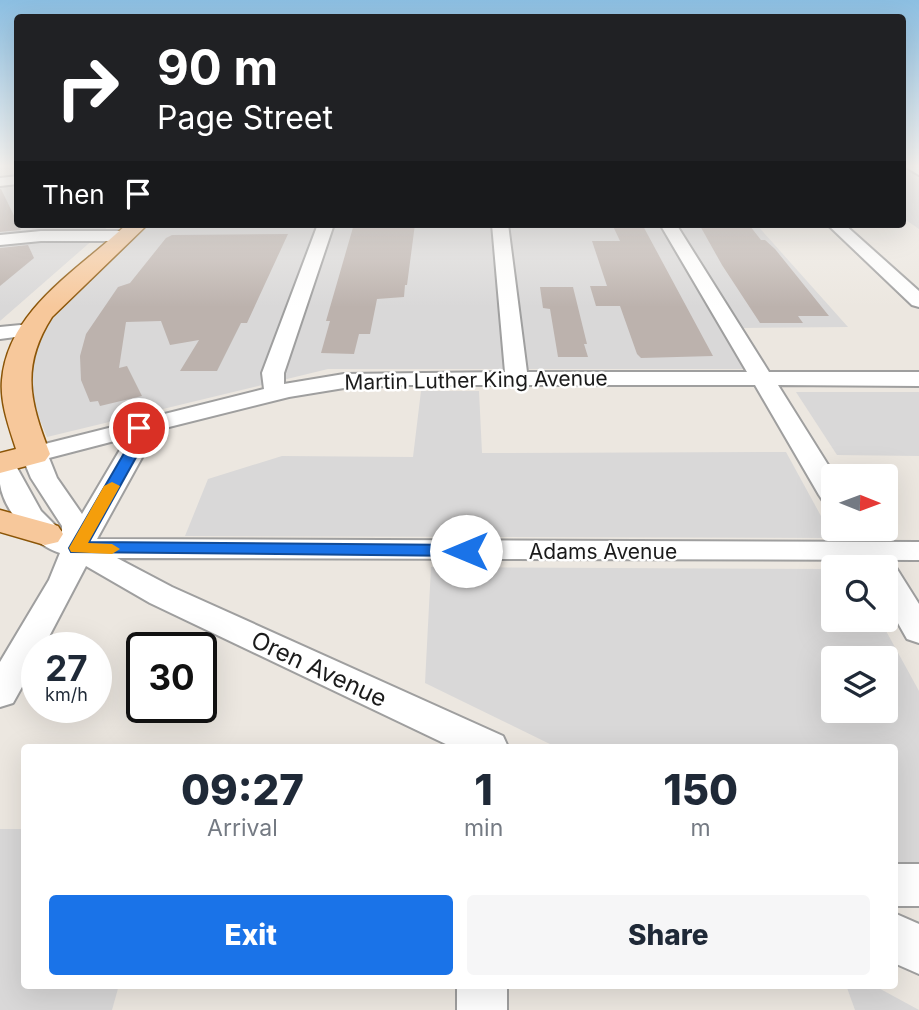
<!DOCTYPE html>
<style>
:root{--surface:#fff;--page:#f6f6f7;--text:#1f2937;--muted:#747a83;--accent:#1a73e8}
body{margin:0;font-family:Inter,sans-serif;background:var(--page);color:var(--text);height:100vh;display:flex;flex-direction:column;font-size:26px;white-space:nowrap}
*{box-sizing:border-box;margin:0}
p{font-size:23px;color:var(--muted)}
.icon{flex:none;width:38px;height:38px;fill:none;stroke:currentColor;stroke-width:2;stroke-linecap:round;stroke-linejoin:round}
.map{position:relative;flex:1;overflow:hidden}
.panel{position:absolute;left:21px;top:744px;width:877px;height:245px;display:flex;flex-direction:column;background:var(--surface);border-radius:7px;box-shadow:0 7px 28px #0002}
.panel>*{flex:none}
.hud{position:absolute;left:14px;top:14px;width:892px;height:214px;border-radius:7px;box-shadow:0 7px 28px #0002;background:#202124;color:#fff;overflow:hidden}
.needle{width:46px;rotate:91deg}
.fabs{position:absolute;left:821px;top:464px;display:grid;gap:14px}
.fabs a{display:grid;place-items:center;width:77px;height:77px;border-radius:7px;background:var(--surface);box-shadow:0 7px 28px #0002;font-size:35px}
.speed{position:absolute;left:21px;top:632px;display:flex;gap:14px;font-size:35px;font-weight:700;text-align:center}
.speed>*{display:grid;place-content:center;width:91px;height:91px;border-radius:50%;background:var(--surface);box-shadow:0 7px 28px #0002;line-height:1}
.speed small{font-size:18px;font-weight:400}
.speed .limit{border:4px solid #111;border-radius:10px;background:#fff;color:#111}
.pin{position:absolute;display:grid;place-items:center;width:60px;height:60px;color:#fff;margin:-30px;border:4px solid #fff;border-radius:50%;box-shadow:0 2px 7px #0007}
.me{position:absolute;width:77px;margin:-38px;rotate:270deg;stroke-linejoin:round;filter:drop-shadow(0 0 5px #0008)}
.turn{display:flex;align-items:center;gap:24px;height:147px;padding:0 28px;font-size:32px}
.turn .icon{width:91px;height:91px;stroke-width:2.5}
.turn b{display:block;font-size:49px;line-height:60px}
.then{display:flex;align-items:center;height:66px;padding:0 28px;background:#0003;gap:14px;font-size:26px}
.eta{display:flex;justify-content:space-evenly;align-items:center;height:119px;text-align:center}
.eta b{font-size:42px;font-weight:800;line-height:49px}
.action{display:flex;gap:14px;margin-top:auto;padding:14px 28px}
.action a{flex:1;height:80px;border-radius:7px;background:var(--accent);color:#fff;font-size:28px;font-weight:800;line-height:80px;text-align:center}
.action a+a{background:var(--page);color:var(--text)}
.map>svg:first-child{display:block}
</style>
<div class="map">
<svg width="919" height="1010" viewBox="0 0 919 1010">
<rect width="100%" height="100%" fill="#ece7e0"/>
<!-- residential -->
<g fill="#d9d8d8" fill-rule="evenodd">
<polygon points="903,166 919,166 919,229 903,218"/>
<polygon points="17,185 18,224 111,224 0,321 0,187"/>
<polygon points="145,224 756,224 848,327 740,328 765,369 328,369 47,437 30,395 34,342 50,314"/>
<polygon points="421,391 479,391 482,453 786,452 833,538 185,536 208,479 282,456 413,457"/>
<polygon points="796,392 919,392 919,456 837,455"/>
<path d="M431,567l402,2v51h47l39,71v176h-25v-120h-338l-131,-64zM833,658h53v52h-53z"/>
<polygon points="0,829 24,829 24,985 119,985 112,1010 0,1010"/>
<polygon points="846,985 873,985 919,1010 855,1010"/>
</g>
<!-- building -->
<g fill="#bcb2ad">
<polygon points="0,189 1,189 21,230 0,232"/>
<polygon points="354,224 415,224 407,285 405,285 404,297 377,299 370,334 359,334 354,354 321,353 330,321 326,321"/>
<polygon points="612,224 642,224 713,356 641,358 637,354 620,306 596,306 590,286 607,286 592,241 620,241"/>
<polygon points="699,224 750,226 761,240 765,240 775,249 829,316 798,316 803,323 760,323 722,265"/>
<polygon points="288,234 247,323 241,323 217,371 180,371 199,340 170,345 161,321 126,322 119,368 127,366 142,396 100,406 98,401 90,402 81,380 80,356 86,334 118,287 130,283 166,238 172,235"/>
<polygon points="28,245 34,258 0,286 0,248"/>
<polygon points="540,287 573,287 587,344 584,344 588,357 558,357 550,309 543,308"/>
</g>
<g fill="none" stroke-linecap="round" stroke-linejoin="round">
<defs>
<g id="minor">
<polygon points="904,166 919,166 919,175"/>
<polygon points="18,176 18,184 0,186 0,178"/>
<path d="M318,224h16l-50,149v11l60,-10 161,-2 -13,-148h16l19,148h220l-87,-148h16l93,148h150v14l-141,-1 57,91 -2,27 -10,-2 -4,-6 -64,-110h-350l-61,3 -55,9 -136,34 -3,12 -53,96 822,3v18l-802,-2 55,29 331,149 5,11h-56l-302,-144 -64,-37 -43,82h-6v12l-24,43 -13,4v-45l49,-82 11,-27c-26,-8 -56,-41 -60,-69 0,-9 0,-19 0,-28l11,1 30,54 21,21v-6l-31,-48 -10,-24 4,-5 239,-60 -2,-16zM126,438l-2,5 -42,71 -25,-36 -8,-20z"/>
<polygon points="827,224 844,224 919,291 919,307 912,305"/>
<polygon points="41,231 126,231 134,236 126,241 41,241 0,245 0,235"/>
<polygon points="31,324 38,326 41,330 38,334 0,339 0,327"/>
<polygon points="886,566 897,569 919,604 919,643 907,639 886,602 886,567 881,567"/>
<rect x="894" y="864" width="25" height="42"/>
<polygon points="894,913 919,924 919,974 894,963"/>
<rect x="457" y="985" width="50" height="25"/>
</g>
<g id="major">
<path d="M127,224h21l-96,93c-32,50 -22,85 -2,137l-5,7 -45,12v-20l16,-4c-7,-22 -16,-46 -14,-69 6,-71 78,-111 125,-156z"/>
<polygon points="0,510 58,526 63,534 58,542 45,545 0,532"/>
</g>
</defs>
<!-- minor casing -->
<use href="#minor" stroke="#9f9f9f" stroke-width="4"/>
<!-- major casing -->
<use href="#major" stroke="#8b5507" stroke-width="3"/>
<!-- minor -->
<use href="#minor" fill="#fff" fill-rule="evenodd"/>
<!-- major -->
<use href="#major" fill="#f7c89b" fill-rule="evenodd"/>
</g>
<!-- sky -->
<linearGradient id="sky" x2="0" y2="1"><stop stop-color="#8cbfe2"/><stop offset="0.54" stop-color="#f6f4f1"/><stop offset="1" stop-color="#f6f4f1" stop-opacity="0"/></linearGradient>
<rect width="919" height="307" fill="url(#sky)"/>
<!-- route -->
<polygon fill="#1a73e8" stroke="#114b97" stroke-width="2" points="139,423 144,425 148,433 144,443 89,542 466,545 474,551 466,556 71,552 69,548 130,443 134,433 132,428"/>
<!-- slow -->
<polygon fill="#f59e0b" points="112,482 120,486 88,543 112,544 120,549 112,554 71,552 69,548 104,486"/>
<g text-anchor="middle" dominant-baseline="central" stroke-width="5" stroke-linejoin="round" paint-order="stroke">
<!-- street labels -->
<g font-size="21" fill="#1b1b1b" stroke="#fff">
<text transform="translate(476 380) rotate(-1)">Martin Luther King Avenue</text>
<text x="603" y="551">Adams Avenue</text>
</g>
<!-- near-street labels -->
<g font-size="24" fill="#1b1b1b" stroke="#fff">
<text transform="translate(319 669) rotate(25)">Oren Avenue</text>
</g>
</g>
</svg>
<div class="fabs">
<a><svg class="needle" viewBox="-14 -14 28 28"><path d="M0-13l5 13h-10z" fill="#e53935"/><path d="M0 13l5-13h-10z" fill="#747a83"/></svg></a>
<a><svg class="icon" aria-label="search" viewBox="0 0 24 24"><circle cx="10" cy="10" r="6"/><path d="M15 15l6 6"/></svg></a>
<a><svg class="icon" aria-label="layers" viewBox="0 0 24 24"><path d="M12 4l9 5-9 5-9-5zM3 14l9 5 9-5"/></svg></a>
</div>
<div class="speed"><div>27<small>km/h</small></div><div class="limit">30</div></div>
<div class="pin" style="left:139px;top:428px;background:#d93025"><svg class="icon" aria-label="arrive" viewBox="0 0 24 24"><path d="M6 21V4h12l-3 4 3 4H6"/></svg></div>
<svg class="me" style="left:466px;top:551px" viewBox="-20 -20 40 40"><circle r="19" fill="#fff"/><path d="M0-13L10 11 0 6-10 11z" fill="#1a73e8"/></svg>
<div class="hud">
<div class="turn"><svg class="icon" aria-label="right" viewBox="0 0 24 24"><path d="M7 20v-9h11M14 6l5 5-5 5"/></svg><div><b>90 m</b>Page Street</div></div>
<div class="then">Then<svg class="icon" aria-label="arrive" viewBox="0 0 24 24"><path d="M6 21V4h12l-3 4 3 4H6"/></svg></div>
</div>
<section class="panel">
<div class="eta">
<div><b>09:27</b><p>Arrival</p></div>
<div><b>1</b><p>min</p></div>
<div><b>150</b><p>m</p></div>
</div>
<div class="action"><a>Exit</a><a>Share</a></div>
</section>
</div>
